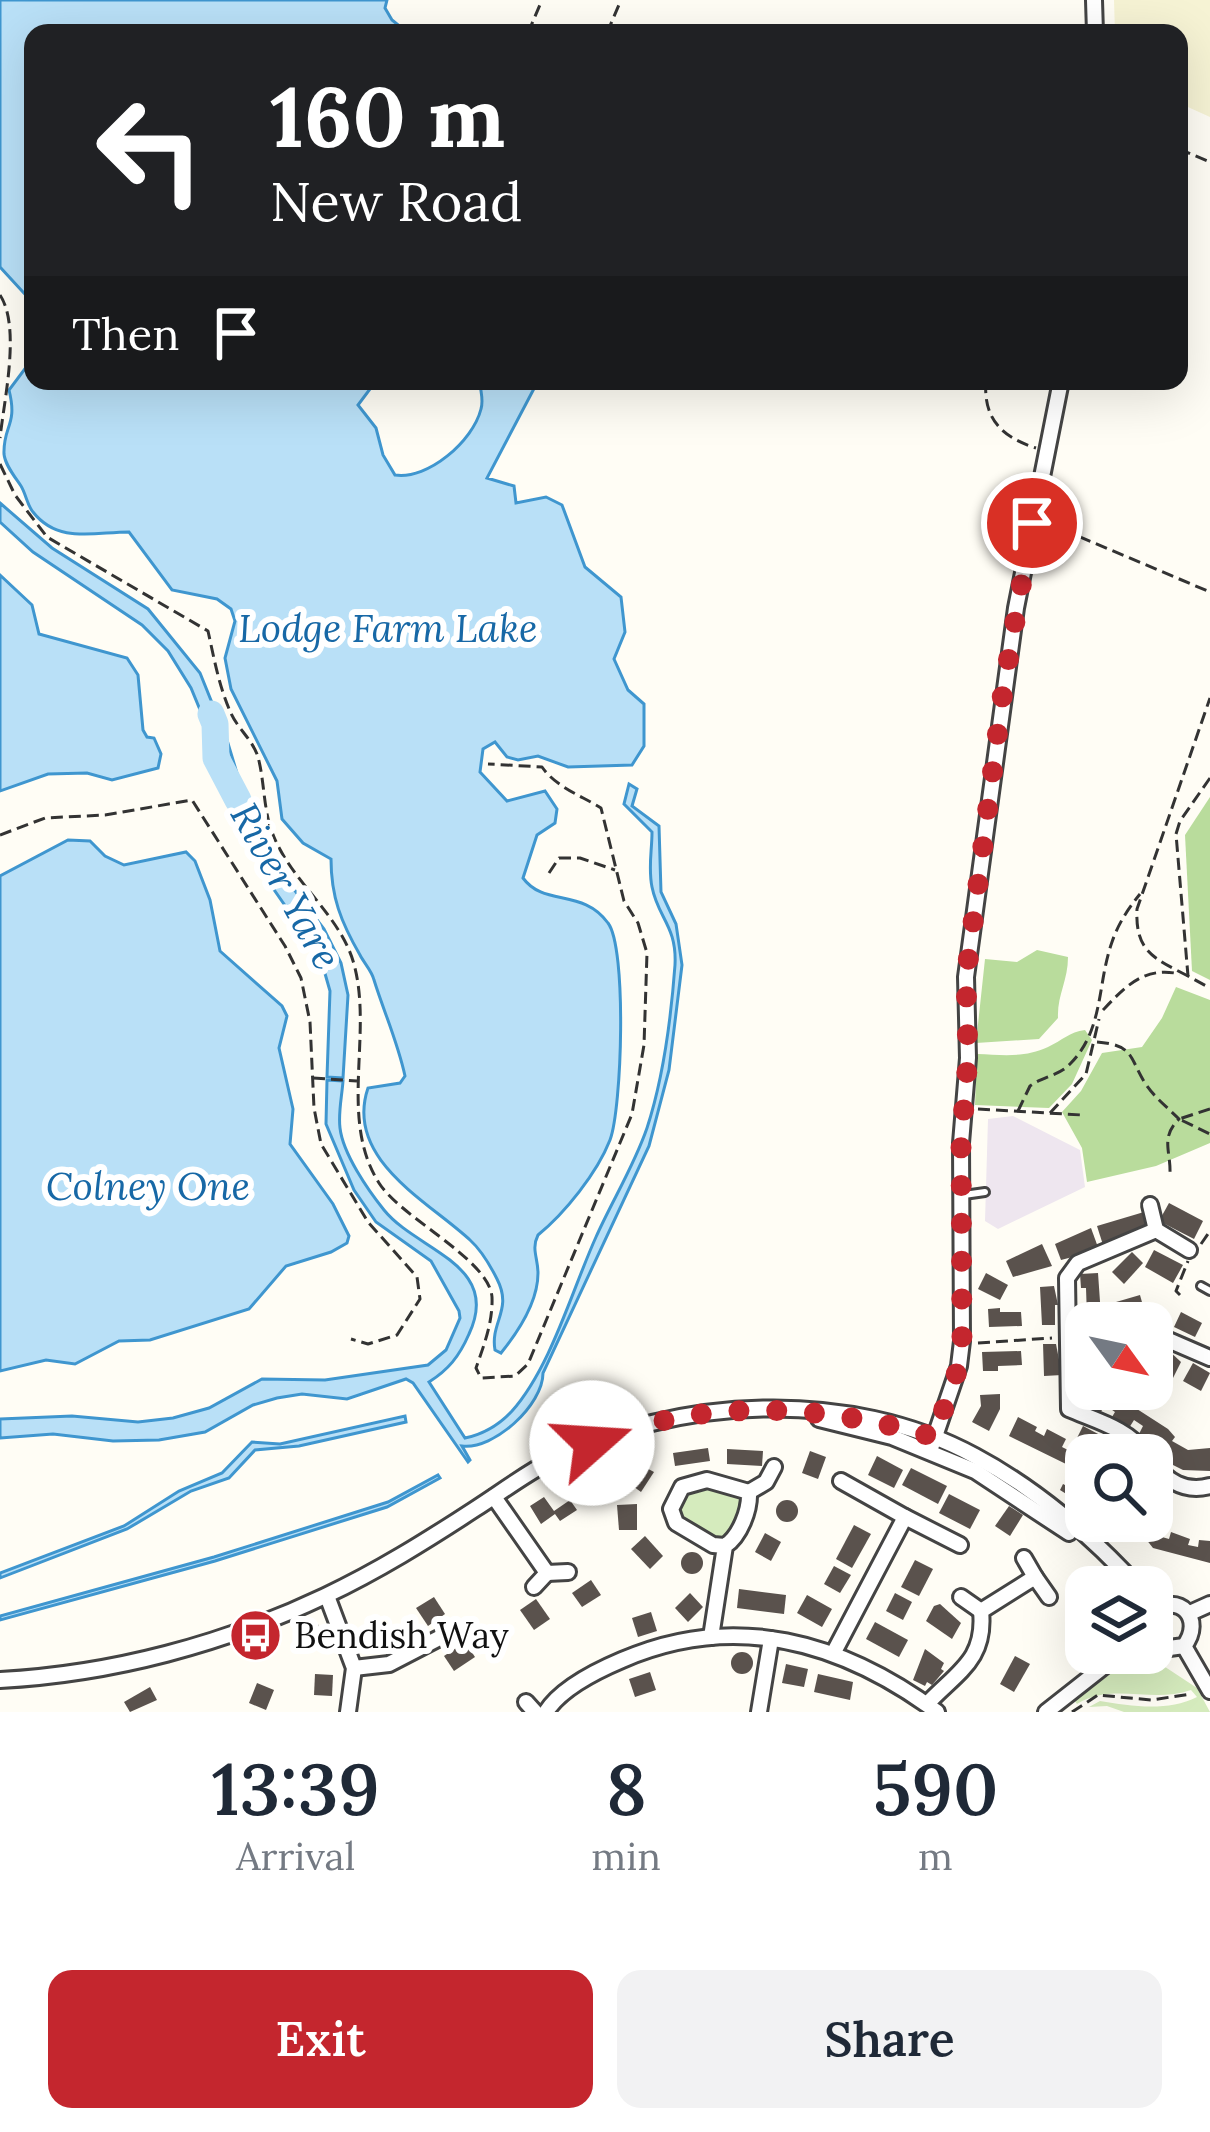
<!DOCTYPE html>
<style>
:root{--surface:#fff;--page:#f2f2f3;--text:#1f2937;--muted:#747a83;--accent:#c4262e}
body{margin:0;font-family:Lora,serif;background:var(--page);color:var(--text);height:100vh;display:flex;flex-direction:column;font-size:45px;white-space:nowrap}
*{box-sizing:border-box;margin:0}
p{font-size:39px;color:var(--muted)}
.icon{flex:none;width:66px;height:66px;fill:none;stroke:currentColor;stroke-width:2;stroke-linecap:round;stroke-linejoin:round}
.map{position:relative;height:1712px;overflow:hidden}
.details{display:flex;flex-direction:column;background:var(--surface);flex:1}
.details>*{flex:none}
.banner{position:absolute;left:24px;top:24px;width:1164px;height:366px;border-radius:24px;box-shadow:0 12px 48px #0002;background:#202124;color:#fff;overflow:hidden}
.needle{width:78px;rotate:123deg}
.tools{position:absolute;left:1065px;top:1302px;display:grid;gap:24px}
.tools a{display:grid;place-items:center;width:108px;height:108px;border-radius:24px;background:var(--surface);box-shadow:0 12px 48px #0002;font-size:60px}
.pin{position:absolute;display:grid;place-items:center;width:102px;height:102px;color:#fff;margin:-51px;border:6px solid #fff;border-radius:50%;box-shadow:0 3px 12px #0007}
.me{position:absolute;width:132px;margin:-66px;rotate:71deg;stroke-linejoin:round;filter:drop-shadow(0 0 9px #0008)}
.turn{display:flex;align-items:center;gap:42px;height:252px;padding:0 48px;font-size:54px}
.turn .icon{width:156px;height:156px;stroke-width:2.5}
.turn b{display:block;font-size:84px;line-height:102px}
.then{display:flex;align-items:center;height:114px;padding:0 48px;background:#0003;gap:24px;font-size:45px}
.eta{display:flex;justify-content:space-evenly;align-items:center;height:204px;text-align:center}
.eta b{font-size:72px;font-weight:600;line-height:84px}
.cta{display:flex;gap:24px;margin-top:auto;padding:24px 48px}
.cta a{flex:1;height:138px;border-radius:24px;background:var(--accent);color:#fff;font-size:48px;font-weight:600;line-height:138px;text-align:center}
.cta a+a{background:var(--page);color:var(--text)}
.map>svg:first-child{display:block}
</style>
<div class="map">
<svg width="1210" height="1712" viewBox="0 0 1210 1712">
<rect width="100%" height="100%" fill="#fffdf5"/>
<!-- industrial -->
<polygon fill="#eee6ef" points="1013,1116 1080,1150 1085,1187 998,1229 985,1221 988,1119"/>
<!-- farmland -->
<polygon fill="#f6f3d4" points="1114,0 1210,0 1210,117 1179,103 1179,33 1115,33"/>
<!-- green -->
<g fill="#d5ebbd">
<path d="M706,1485l35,11 3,7 -14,30 -8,4c-15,1 -38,-14 -44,-27l8,-18z"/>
<path d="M1150,1657l47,31 13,24h-86l-17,-6 -18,1 11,-6c31,5 67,11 97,-4l-6,-7c-40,14 -78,-8 -114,14l-3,-4 52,-37z"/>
</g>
<!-- forest -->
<g fill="#b9dc9c">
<polygon points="1210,797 1210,980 1192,971 1185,835"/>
<path d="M1037,950l31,7c0,24 -11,38 -10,61l-19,21 -63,4 9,-84 32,3z"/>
<polygon points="1176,987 1210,1000 1210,1143 1156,1166 1087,1182 1082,1148 1062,1112 1081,1091 1102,1053 1142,1047 1162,1018"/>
<path d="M1085,1030l7,10 -20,44 -23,24 -74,-3 2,-51c26,1 47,4 71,-7 15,-7 21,-15 37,-17z"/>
</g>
<!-- water -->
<g fill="#b9e0f7" stroke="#3f96cf" stroke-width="3">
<polygon points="0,0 387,0 385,8 392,20 408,33 33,33 33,303 0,267"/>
<path d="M33,358v23h343l-18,24 18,23 7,27 12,20c33,5 78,-34 86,-66 3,-10 -1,-18 -1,-28h58l-51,97 27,8 2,17 30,-6 16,8 23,62 36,30 4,35 -11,27 14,31 16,14v42l-12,19 -64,2 -30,-11 -20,4 -11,-3 -12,-15 -12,7 -3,23 27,29 38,-10 12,18 -2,14 -18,12 -14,43c21,29 60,10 85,45 19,25 14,185 2,217 -13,33 -45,73 -72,95 -7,14 0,23 0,38 0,29 -20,59 -37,80l-6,-3c-5,-28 18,-40 2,-71 -7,-14 -16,-29 -27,-39 -42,-39 -126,-81 -102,-152l32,-5 5,-7c-7,-33 -21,-64 -31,-96 -2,-9 -10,-17 -14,-25 -19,-33 -29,-58 -29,-96l-28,-16 -21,-24 -5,-38 -46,-92 -6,-31 10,-37 -4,-12 -14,-10 -45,-9 -43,-58c-35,0 -71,12 -96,-20 -6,-7 -7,-18 -12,-26 -6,-9 -16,-21 -17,-32 -1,-29 14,-28 5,-64z"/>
<polygon points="0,503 52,548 148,609 200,673 227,740 242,790 277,867 324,929 341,963 348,995 343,1078 327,1077 330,991 320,956 268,881 244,833 227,795 210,734 191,688 168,651 142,625 33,552 0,522"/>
<polygon points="0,575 32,605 39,634 127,658 138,675 143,730 147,737 154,738 161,754 158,768 112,780 87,773 48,774 0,791"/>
<path d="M629,784l8,5 -5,17 27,20 2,66 15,32 6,41 -13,105 -20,76 -106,227c0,32 -49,77 -81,73l8,14 -2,2 -55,-79 -7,-4 -59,20 -45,-5 -25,4 -24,7 -48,27 -46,8 -46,1 -60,-7 -53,4v-19l72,-3 66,6 35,-4 36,-10 53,-29 63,1 103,-15 18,-15 14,-32 -1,-7 -28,-50 -55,-39 -22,-32 -28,-66 1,-44 16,1c-1,15 -5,32 -3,47 3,26 28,62 44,82 33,41 118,54 85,124 -10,23 -21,36 -40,48l36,56c19,-4 33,-12 47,-27 39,-44 60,-121 84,-174 16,-36 38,-71 51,-109 17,-52 24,-109 28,-163 2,-39 -17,-47 -23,-78 -4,-19 0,-36 0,-55l-28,-28z"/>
<polygon points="68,840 90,841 105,856 124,865 186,852 195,861 210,900 220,951 282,1006 287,1016 279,1048 293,1109 290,1144 333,1204 349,1236 347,1243 331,1252 286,1266 249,1309 150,1340 119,1341 75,1364 46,1360 0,1371 0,876"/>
<polygon points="405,1416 406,1422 299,1446 255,1450 229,1478 191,1491 127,1529 0,1578 0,1573 124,1526 179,1491 222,1473 252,1442 280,1444"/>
<polygon points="438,1475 440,1478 387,1507 215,1561 0,1620 0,1616 214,1557 388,1502"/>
</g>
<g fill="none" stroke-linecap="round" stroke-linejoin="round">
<!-- river -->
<polyline stroke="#b9e0f7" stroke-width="27" points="211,714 215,724 216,758 238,800"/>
</g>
<!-- building -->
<g fill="#5a524d">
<polygon points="1169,1203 1203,1221 1194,1239 1159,1221"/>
<polygon points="1144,1212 1150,1231 1103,1245 1097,1226"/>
<polygon points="1091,1228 1099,1250 1061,1260 1055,1244"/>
<polygon points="1042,1244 1052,1266 1013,1277 1006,1261"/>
<polygon points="1154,1250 1183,1265 1173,1283 1145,1267"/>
<polygon points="1132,1252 1143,1263 1124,1284 1112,1272"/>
<polygon points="986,1273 1008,1285 1000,1300 978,1289"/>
<polygon points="1098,1273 1101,1316 1087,1317 1086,1288 1081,1288 1080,1274"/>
<polygon points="1054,1286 1058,1305 1055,1305 1055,1325 1042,1325 1040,1287"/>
<polygon points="1140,1295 1145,1313 1121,1320 1116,1302"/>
<polygon points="1000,1308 1000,1312 1021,1312 1022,1326 989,1327 988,1309"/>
<polygon points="1181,1312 1202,1323 1195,1337 1174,1327"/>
<polygon points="1043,1344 1056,1344 1062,1375 1044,1376"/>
<polygon points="1167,1349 1181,1362 1173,1378 1156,1369"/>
<polygon points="1021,1351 1022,1365 998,1366 998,1371 983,1371 982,1352"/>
<polygon points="1193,1363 1210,1373 1201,1391 1183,1381"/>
<polygon points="1083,1384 1098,1394 1109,1398 1112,1394 1123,1400 1168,1429 1175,1437 1172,1441 1188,1450 1210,1448 1210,1471 1183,1470 1161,1459 1168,1448 1139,1434 1143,1426 1134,1420 1129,1428 1112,1417 1115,1412 1105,1405 1099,1415 1075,1396"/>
<polygon points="1000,1394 1000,1409 989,1431 972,1422 981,1406 980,1395"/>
<polygon points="1018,1417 1037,1427 1035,1431 1044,1436 1047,1429 1066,1439 1062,1447 1072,1452 1066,1464 1009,1436"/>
<polygon points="1083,1426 1102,1436 1099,1441 1107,1446 1111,1438 1130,1448 1126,1455 1096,1455 1074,1444"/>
<polygon points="708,1448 710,1461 675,1466 673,1453"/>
<polygon points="727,1449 763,1451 762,1466 727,1464"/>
<polygon points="810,1451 826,1457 818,1479 802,1473"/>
<polygon points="877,1456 903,1470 894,1488 868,1475"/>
<polygon points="1086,1462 1086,1494 1076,1488 1071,1497 1060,1490 1063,1484 1069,1487"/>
<polygon points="637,1463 654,1472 641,1492 626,1481"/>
<polygon points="911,1468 947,1486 938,1504 902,1485"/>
<polygon points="949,1494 980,1510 970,1529 939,1513"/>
<polygon points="544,1497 554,1511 570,1500 577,1510 560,1521 555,1514 541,1524 530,1506"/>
<circle cx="787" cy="1511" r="11"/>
<polygon points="637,1504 637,1530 619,1530 617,1505"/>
<polygon points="1009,1506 1023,1515 1010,1536 995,1526"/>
<polygon points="1138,1521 1155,1521 1162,1537 1169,1539 1171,1532 1190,1539 1188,1545 1198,1547 1199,1540 1210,1541 1210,1563 1153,1548 1134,1524"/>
<polygon points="854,1525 871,1534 852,1568 836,1559"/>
<polygon points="765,1533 781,1542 771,1561 755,1552"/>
<polygon points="645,1536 663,1556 650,1569 631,1549"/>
<circle cx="692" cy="1563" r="11"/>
<polygon points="915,1560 933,1569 919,1596 901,1587"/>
<polygon points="834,1566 851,1575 840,1593 824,1584"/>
<polygon points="591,1580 601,1595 582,1607 572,1593"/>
<polygon points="739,1589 786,1595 784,1614 737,1608"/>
<polygon points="690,1593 703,1607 688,1622 675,1608"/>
<polygon points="895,1593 912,1602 903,1620 886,1611"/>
<polygon points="807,1595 832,1609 822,1627 797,1613"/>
<polygon points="434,1597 445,1614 428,1626 416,1608"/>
<polygon points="536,1599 550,1619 534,1630 520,1610"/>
<polygon points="940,1604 961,1623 952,1639 926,1621 934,1606"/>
<polygon points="651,1612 657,1631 638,1637 632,1618"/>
<polygon points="875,1622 908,1640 899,1657 866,1639"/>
<polygon points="318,1624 326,1642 309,1649 301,1631"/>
<polygon points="465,1642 475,1657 454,1671 444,1656"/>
<polygon points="925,1649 944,1663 941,1669 944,1671 932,1685 927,1682 925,1686 913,1680"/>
<circle cx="742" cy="1663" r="11"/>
<polygon points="1015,1656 1030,1664 1014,1692 1000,1684"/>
<polygon points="786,1664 808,1669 804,1687 782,1683"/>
<polygon points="650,1672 656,1690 635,1697 629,1679"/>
<polygon points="315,1674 333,1675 332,1696 314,1695"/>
<polygon points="818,1674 853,1682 850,1700 814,1692"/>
<polygon points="257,1683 274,1690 266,1710 249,1703"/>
<polygon points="150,1687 157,1700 130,1712 124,1702"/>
</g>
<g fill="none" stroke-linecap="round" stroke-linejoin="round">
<defs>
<g id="lane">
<polyline points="964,1195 985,1192"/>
<polyline points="1201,1286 1210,1291"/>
</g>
<g id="street">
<polyline points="1094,0 1095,33"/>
<polyline points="1150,1205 1156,1230"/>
<polyline points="1152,1333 1210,1358"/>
<polyline points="819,1419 892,1437 975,1471 1069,1533"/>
<polyline points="930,1451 959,1366 962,1341 961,1143 968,1058 966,977 1016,608 1061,381"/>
<path d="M1147,1455c-18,-26 -50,-34 -78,-46l-2,-131 11,-15 78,-33 33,20"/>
<path d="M1152,1462c15,19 33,31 58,24"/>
<polyline points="749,1492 766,1482 774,1467"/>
<polyline points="494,1497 547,1573 568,1572"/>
<polyline points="905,1517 960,1545"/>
<polyline points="1024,1558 1035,1577"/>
<polyline points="534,1587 547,1573"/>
<polyline points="327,1596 354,1668 348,1712"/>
<polyline points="961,1597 981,1611"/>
<path d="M1152,1612c27,-21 53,7 32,34l-22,3 -10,-7"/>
<polyline points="1190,1613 1210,1604"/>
<path d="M711,1637l14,-91c15,-10 25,-36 24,-54l-42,-12 -25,7 -11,22 5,14 37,22 12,1"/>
<polyline points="1184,1646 1210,1691"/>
<polyline points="834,1652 905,1517 841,1481"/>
<polyline points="354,1668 389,1664 445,1635"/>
<path d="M0,1680c112,-6 224,-36 325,-84 53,-25 101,-55 150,-87 25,-16 50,-35 77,-49 124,-64 298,-72 423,-4 60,32 117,80 163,131"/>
<polyline points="526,1702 535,1712"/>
<path d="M927,1704c30,-32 59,-44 54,-93l54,-34 14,20"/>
<path d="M546,1712c15,-24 50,-41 76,-52 113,-49 220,-18 315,52"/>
<polyline points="759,1712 771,1639"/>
<polyline points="1046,1712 1121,1653"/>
</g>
</defs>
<!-- lane casing -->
<use href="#lane" stroke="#444" stroke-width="12"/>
<!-- street casing -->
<use href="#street" stroke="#444" stroke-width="20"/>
<!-- path -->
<g stroke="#333" stroke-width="3" stroke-dasharray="12 6" stroke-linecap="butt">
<polyline points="528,33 542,0"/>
<polyline points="607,33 621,0"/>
<polyline points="1179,149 1210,162"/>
<path d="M0,295c21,32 4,105 0,143"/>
<path d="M986,381c-3,37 15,56 50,67"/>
<path d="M0,464l15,31 32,42 161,94c6,27 11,55 22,80 6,16 23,29 28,46 7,26 5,55 16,80 20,48 69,80 81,131 17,70 -16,152 24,215 22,35 110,76 113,114 1,25 -8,48 -16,71l5,10 34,-2 13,-12 15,-36 89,-214 12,-69 3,-92 -9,-30 -14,-22 -23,-93c-21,-13 -45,-21 -59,-41l-54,-3"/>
<polyline points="1045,526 1066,531 1210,592"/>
<polyline points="1210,778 1180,821 1176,834 1188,976 1210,988"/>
<polyline points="0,835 45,818 105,815 192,800 285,946 301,978 310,1022 314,1108 321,1144 368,1222 417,1277 420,1299 397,1335 368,1344 351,1339"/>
<polyline points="549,873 559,858 580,858 615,870"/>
<path d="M1188,976c-35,-18 -53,-25 -51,-67l73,-211"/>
<path d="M1103,1010c23,-24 41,-44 77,-36"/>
<path d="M1097,1042c37,3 32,15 48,41 9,14 22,24 34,36 -19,19 -8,32 -9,55"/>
<polyline points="313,1078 357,1081"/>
<polyline points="978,1109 1082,1115"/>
<polyline points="1210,1109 1179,1119 1210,1134"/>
<path d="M1018,1111l12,-25c12,-9 30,-11 40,-22 34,-34 27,-80 42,-122 6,-18 16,-33 28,-48"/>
<polyline points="1050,1113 1086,1074 1099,1019"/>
<polyline points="1201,1244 1210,1231"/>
<polyline points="1180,1295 1176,1291 1188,1261"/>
<polyline points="978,1343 1052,1338"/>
<polyline points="1072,1712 1098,1695 1151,1700 1191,1694"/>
</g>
<!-- lane -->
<use href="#lane" stroke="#fff" stroke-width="6"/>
<!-- street -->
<use href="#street" stroke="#fff" stroke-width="14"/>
</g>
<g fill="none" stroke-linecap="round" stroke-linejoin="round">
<!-- route -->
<path stroke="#c4262e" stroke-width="21" stroke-dasharray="0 37.8" d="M592,1443c109,-46 231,-39 342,-6l25,-71 3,-25 -1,-198 7,-85 -2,-81 37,-286 29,-168"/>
</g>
<!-- icons -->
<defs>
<symbol id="bus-disc" viewBox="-11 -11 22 22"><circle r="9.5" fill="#c4262e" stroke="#fff"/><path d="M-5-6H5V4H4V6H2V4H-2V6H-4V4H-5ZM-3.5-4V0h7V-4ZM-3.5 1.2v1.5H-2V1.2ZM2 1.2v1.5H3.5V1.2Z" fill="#fff"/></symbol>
</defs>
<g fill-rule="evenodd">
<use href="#bus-disc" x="226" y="1606" width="59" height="59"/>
</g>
<g text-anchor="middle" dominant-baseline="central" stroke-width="12" stroke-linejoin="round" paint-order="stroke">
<!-- poi labels -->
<g font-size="36" fill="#111" stroke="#fff" text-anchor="start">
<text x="294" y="1635">Bendish Way</text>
</g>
<!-- water labels -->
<g font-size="39" font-style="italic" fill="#1768a6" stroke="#fff">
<text x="388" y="628">Lodge Farm Lake</text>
<text transform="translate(286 886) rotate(61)">River Yare</text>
<text x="148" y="1186">Colney One</text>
</g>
</g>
</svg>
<div class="tools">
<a><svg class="needle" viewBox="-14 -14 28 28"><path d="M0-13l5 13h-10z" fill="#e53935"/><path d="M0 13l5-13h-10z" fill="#747a83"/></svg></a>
<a><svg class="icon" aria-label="search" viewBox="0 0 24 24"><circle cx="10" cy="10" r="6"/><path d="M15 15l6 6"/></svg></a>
<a><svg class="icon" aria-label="layers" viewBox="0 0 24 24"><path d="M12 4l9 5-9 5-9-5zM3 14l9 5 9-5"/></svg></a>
</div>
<div class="pin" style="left:1032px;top:523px;background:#d93025"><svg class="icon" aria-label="arrive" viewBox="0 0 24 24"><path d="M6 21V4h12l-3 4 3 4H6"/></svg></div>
<svg class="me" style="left:592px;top:1443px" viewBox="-20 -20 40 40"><circle r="19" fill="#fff"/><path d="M0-13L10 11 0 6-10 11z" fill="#c4262e"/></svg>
<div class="banner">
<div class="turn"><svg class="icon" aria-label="left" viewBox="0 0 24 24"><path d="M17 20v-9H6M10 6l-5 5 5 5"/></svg><div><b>160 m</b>New Road</div></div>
<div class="then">Then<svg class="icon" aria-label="arrive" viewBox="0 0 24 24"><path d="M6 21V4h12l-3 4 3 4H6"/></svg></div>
</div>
</div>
<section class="details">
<div class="eta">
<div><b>13:39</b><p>Arrival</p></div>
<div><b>8</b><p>min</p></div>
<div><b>590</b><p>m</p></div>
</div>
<div class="cta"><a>Exit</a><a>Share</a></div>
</section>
